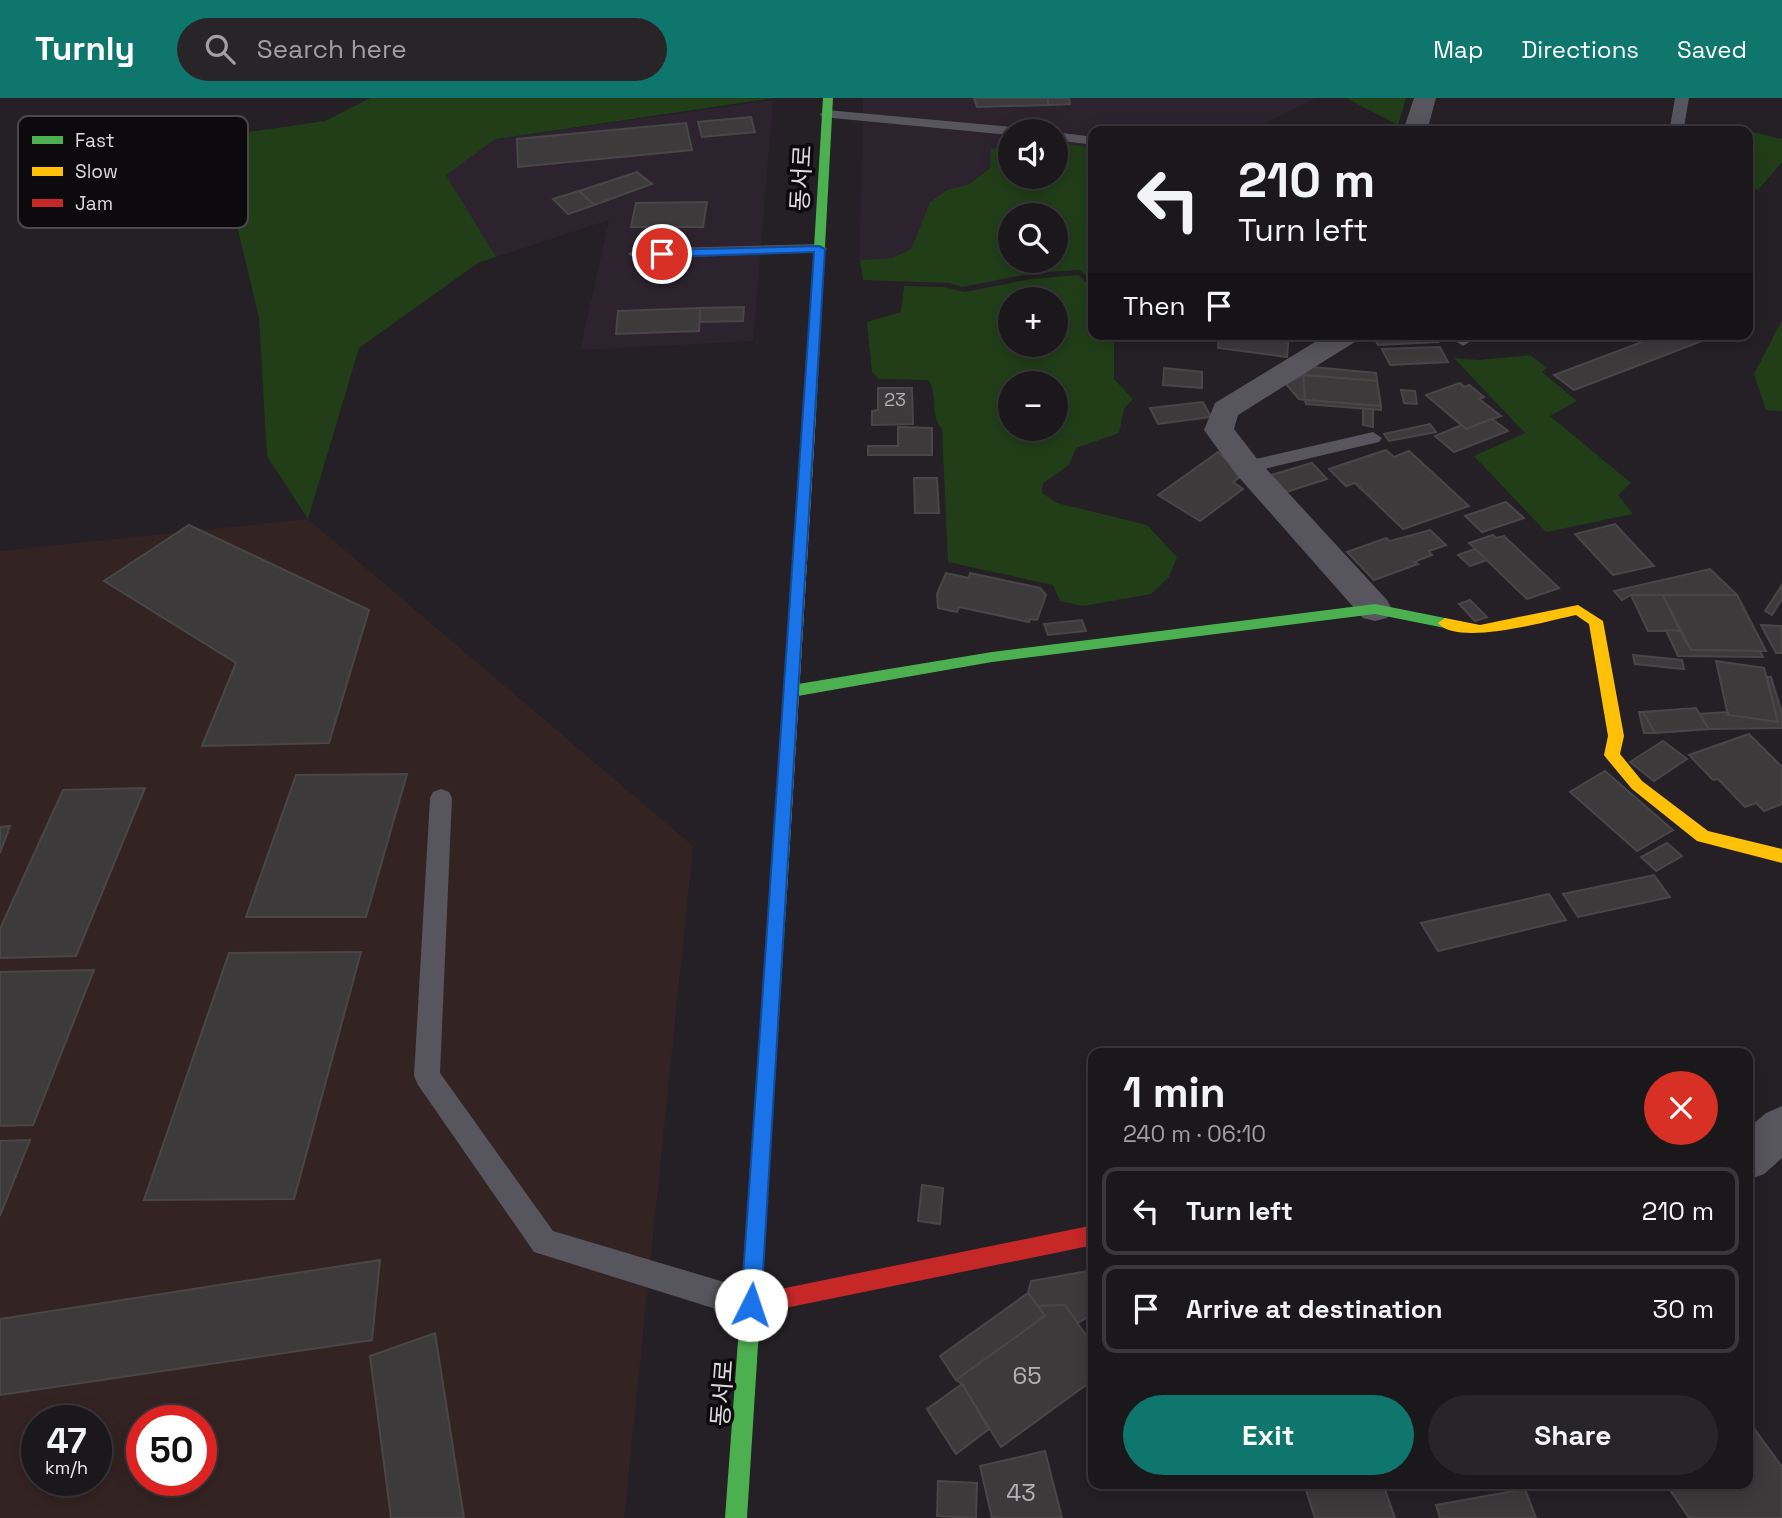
<!DOCTYPE html>
<meta charset="utf-8">
<style>
:root{--surface:#1b181c;--page:#282529;--text:#f1f3f6;--muted:#a0a0a3;--line:#39373b;--accent:#0f766e}
body{margin:0;font-family:"Space Grotesk","Noto Sans KR",sans-serif;background:var(--page);color:var(--text);height:100vh;display:flex;flex-direction:column;font-size:26px;white-space:nowrap}
*{box-sizing:border-box;margin:0}
p{font-size:23px;color:var(--muted)}
.icon{flex:none;width:38px;height:38px;fill:none;stroke:currentColor;stroke-width:2;stroke-linecap:round;stroke-linejoin:round}
.map{position:relative;flex:1;overflow:hidden}
.panel{position:absolute;left:1088px;top:950px;width:665px;height:441px;display:flex;flex-direction:column;background:var(--surface);border-radius:14px;box-shadow:0 4px 18px #0003,0 0 0 2px var(--line)}
.panel>*{flex:none}
.hud{position:absolute;left:1088px;top:28px;width:665px;height:214px;border-radius:14px;box-shadow:0 4px 18px #0003,0 0 0 2px var(--line);background:#1b181c;color:var(--text);overflow:hidden}
.tools{position:absolute;left:998px;top:21px;display:grid;gap:14px}
.tools a{display:grid;place-items:center;width:70px;height:70px;border-radius:50%;background:var(--surface);box-shadow:0 4px 18px #0003,0 0 0 2px var(--line);font-size:35px}
.speed{position:absolute;left:21px;top:1307px;display:flex;gap:14px;font-size:35px;font-weight:700;text-align:center}
.speed>*{display:grid;place-content:center;width:91px;height:91px;border-radius:50%;background:var(--surface);box-shadow:0 4px 18px #0003,0 0 0 2px var(--line);line-height:1}
.speed small{font-size:18px;font-weight:400}
.speed .limit{border:10px solid #d22;background:#fff;color:#111}
.pin{position:absolute;display:grid;place-items:center;width:60px;height:60px;color:#fff;margin:-30px;border:4px solid #fff;border-radius:50%;box-shadow:0 2px 7px #0007}
.me{position:absolute;width:77px;margin:-38px;rotate:4deg;stroke-linejoin:round;filter:drop-shadow(0 0 5px #0008)}
.turn{display:flex;align-items:center;gap:24px;height:147px;padding:0 35px;font-size:32px}
.turn .icon{width:91px;height:91px;stroke-width:2.5}
.turn b{display:block;font-size:49px;line-height:60px}
.then{display:flex;align-items:center;height:66px;padding:0 35px;background:#0003;gap:14px;font-size:26px}
.round{display:grid;place-items:center;flex:none;width:74px;height:74px;border-radius:37px;background:var(--page)}
.overview{display:flex;align-items:center;justify-content:space-between;height:119px;padding:0 35px}
h1{font-size:42px;font-weight:700;line-height:52px}
.button{display:flex;gap:14px;margin-top:auto;padding:14px 35px}
.button a{flex:1;height:80px;border-radius:42px;background:var(--accent);color:#fff;font-size:28px;font-weight:700;line-height:80px;text-align:center}
.button a+a{background:var(--page);color:var(--text)}
ul{padding:0;list-style:none}
li{display:flex;align-items:center;gap:21px;height:88px;margin:0 14px 10px;padding:0 21px;border:4px solid var(--line);border-radius:14px}
li div{flex:1}
li b{display:block;font-size:26px}
li em{font-style:normal}
header{display:flex;align-items:center;gap:42px;box-sizing:border-box;height:98px;padding:0 35px;background:var(--accent);color:#fff}
header strong{font-size:33px}
nav{display:flex;gap:38px;margin-inline-start:auto;font-size:24px}
.search{width:490px;height:63px;background:var(--page);display:flex;align-items:center;gap:18px;box-sizing:border-box;padding:0 24px;border-radius:38px;color:var(--muted);font-size:26px}
.map>svg:first-child{display:block}
</style>
<header>
<strong>Turnly</strong>
<div class="search"><svg class="icon" aria-label="search" viewBox="0 0 24 24"><circle cx="10" cy="10" r="6"/><path d="M15 15l6 6"/></svg>Search here</div>
<nav><a>Map</a><a>Directions</a><a>Saved</a></nav>
</header>
<div class="map">
<svg width="1782" height="1420" viewBox="0 0 1782 1420">
<rect width="100%" height="100%" fill="#242025"/>
<!-- built -->
<g fill="#2c232f">
<polygon points="863,0 1316,0 1249,33 1094,33 1094,50 1055,44 1055,33 1010,33 1010,47 991,52 990,69 969,86 947,92 930,104 911,151 892,160 860,162"/>
<polygon points="773,2 753,243 580,252 609,122 496,159 446,77 496,41"/>
</g>
<!-- industrial -->
<path fill="#342323" fill-rule="evenodd" d="M308,421l385,327 -69,672h-624v-967zM37,1323h59v59h-59zM142,1323h59v59h-59z"/>
<!-- green -->
<g fill="#213e19" fill-rule="evenodd">
<polygon points="370,0 774,0 496,41 446,77 496,159 478,165 359,250 308,421 267,358 259,220 235,119 229,37 325,23"/>
<polygon points="1346,0 1406,0 1398,27"/>
<polygon points="1748,33 1782,41 1782,64 1758,92 1748,89"/>
<path d="M1055,44l39,6v133l-15,-11 -45,3 -72,14 -13,-4 -86,-3 -3,-20 32,-2 19,-9 19,-47 17,-12 22,-6 21,-16 1,-19 19,-4v32h45zM1010,117h45v46h-45z"/>
<path d="M1079,177l15,16v43h20v45l19,20 -9,10 -5,24 -43,15 -7,17 -26,18 -1,10 15,10 90,22 30,32 -8,20 -18,17 -68,12 -23,-5 -7,-16 -105,-23 -6,-133c-13,-14 -3,-34 -14,-49l-49,-1 -7,-7 -5,-50 34,-10 3,-26 40,1 21,5 66,-13zM1055,201v46h-45v-46zM1055,285v46h-45v-46z"/>
<polygon points="1782,222 1782,313 1766,312 1754,276"/>
<polygon points="1530,257 1547,270 1542,274 1577,303 1550,318 1631,385 1618,397 1633,416 1546,434 1474,358 1525,335 1454,260 1478,262"/>
</g>
<!-- building -->
<g fill="#3d3a3c" stroke="#494647" stroke-width="2">
<polygon points="974,0 1047,0 1049,7 977,9"/>
<polygon points="1047,0 1069,0 1070,6 1049,7"/>
<polygon points="751,19 755,34 702,39 698,24"/>
<polygon points="686,25 692,52 518,69 517,41"/>
<polygon points="637,74 652,86 594,107 579,93"/>
<polygon points="579,93 594,107 568,116 553,101"/>
<polygon points="707,104 703,129 631,129 636,105"/>
<polygon points="744,209 743,223 699,224 700,210"/>
<polygon points="700,210 699,233 616,236 618,213"/>
<polygon points="1219,236 1289,236 1287,259 1218,250"/>
<polygon points="1372,236 1434,236 1438,244 1378,247"/>
<polygon points="1663,236 1705,236 1710,240 1574,292 1554,277"/>
<polygon points="1440,249 1448,264 1390,267 1382,251"/>
<polygon points="1312,269 1376,275 1377,283 1303,277"/>
<polygon points="1164,270 1202,274 1202,290 1163,287"/>
<polygon points="1303,277 1377,283 1381,308 1305,302"/>
<polygon points="1303,277 1305,302 1299,301 1286,286"/>
<polygon points="1460,285 1464,289 1469,287 1484,299 1479,301 1501,318 1466,331 1426,297"/>
<polygon points="878,290 912,290 913,326 872,327 872,313 878,312"/>
<polygon points="1401,292 1415,293 1417,306 1404,305"/>
<polygon points="1305,302 1381,308 1381,312 1306,306"/>
<polygon points="1203,304 1211,319 1158,326 1150,310"/>
<polygon points="1363,311 1373,311 1373,329 1363,327"/>
<polygon points="1492,321 1508,333 1454,354 1435,338 1462,327 1466,331"/>
<polygon points="1430,326 1436,334 1389,343 1384,336"/>
<polygon points="898,329 932,330 932,357 868,357 868,348 898,348"/>
<polygon points="1386,352 1394,359 1409,353 1469,408 1403,431 1355,385 1346,388 1329,371"/>
<polygon points="1218,354 1243,377 1233,384 1243,391 1200,423 1158,397"/>
<polygon points="1312,365 1327,381 1286,394 1271,377"/>
<polygon points="914,380 937,380 939,415 915,415"/>
<polygon points="1506,404 1524,420 1482,434 1465,418"/>
<polygon points="1615,426 1654,468 1613,477 1575,436"/>
<polygon points="189,427 369,512 329,645 202,648 236,565 104,483"/>
<polygon points="1430,432 1446,447 1429,453 1432,457 1414,464 1418,466 1374,482 1347,454 1386,440 1390,443"/>
<polygon points="1493,437 1496,440 1504,438 1559,490 1527,501 1469,445"/>
<polygon points="1475,451 1487,462 1470,468 1458,457"/>
<polygon points="1710,471 1737,497 1631,497 1622,502 1614,493"/>
<polygon points="946,475 969,480 970,475 1040,490 1046,497 1037,522 1030,521 1029,524 959,509 957,514 938,510 937,496"/>
<polygon points="1782,487 1782,501 1772,517 1765,513"/>
<polygon points="1631,497 1663,497 1680,533 1648,533"/>
<polygon points="1663,497 1737,497 1766,553 1691,552"/>
<polygon points="1470,502 1487,519 1475,523 1459,506"/>
<polygon points="1082,522 1086,533 1048,537 1044,526"/>
<polygon points="1761,527 1782,528 1782,555 1776,555"/>
<polygon points="1666,532 1680,533 1691,552 1760,553 1763,559 1678,558"/>
<polygon points="1633,557 1682,562 1684,571 1635,566"/>
<polygon points="1716,563 1764,570 1778,624 1728,617"/>
<polygon points="1767,579 1771,579 1782,615 1782,630 1709,631 1699,616 1728,614 1728,617 1778,624"/>
<polygon points="1696,610 1709,631 1655,635 1643,614"/>
<polygon points="1639,614 1643,614 1655,635 1644,635"/>
<polygon points="1749,636 1782,669 1782,706 1764,713 1756,705 1745,709 1718,681 1713,682 1689,657"/>
<polygon points="1663,643 1687,661 1654,683 1630,664"/>
<polygon points="1605,673 1673,732 1637,753 1570,694"/>
<polygon points="407,676 366,819 246,819 296,677"/>
<polygon points="145,690 76,858 0,860 0,831 63,692"/>
<polygon points="10,728 0,755 0,729"/>
<polygon points="1667,745 1682,758 1656,773 1641,759"/>
<polygon points="1654,777 1670,799 1578,819 1563,796"/>
<polygon points="1549,796 1566,822 1438,853 1421,825"/>
<polygon points="361,854 294,1101 144,1102 229,855"/>
<polygon points="94,872 33,1027 0,1028 0,874"/>
<polygon points="30,1042 0,1118 0,1043"/>
<polygon points="922,1087 943,1090 940,1126 918,1123"/>
<polygon points="380,1162 372,1242 0,1297 0,1221"/>
<polygon points="1094,1172 1094,1215 1078,1225 1065,1207 1038,1208 1028,1195 1031,1183"/>
<polygon points="1028,1195 1045,1218 956,1282 940,1258"/>
<polygon points="1065,1207 1094,1249 1094,1274 1086,1279 1090,1284 1001,1349 962,1286 956,1282 1045,1218 1038,1208"/>
<polygon points="435,1235 464,1420 391,1420 370,1258"/>
<polygon points="962,1286 989,1331 956,1356 927,1311"/>
<polygon points="1748,1322 1782,1369 1782,1420 1689,1420 1666,1386 1748,1386"/>
<polygon points="1045,1353 1062,1420 992,1420 980,1368"/>
<polygon points="938,1383 977,1385 976,1420 937,1418"/>
<polygon points="1304,1386 1383,1386 1395,1420 1315,1420"/>
<polygon points="1525,1391 1536,1420 1440,1420 1436,1407"/>
</g>
<g fill="none" stroke-linecap="round" stroke-linejoin="round">
<!-- lane -->
<g fill="#57555d" fill-rule="evenodd">
<polygon points="1675,0 1689,0 1684,29 1677,33 1670,29"/>
<polygon points="827,12 1012,29 1019,33 1010,33 1010,37 822,19 820,16"/>
<polygon points="1055,34 1094,39 1094,47 1055,42"/>
<polygon points="819,146 824,148 827,151 824,154 636,161 628,156 636,151"/>
<polygon points="1445,236 1464,236 1471,243 1463,248"/>
<polygon points="1373,334 1382,340 1379,344 1247,375 1238,369 1247,363"/>
<polygon points="441,691 449,694 452,700 440,975 553,1133 751,1192 761,1197 766,1207 761,1217 751,1222 534,1154 418,987 414,978 430,700 433,694"/>
</g>
<!-- street -->
<g fill="#57555d" fill-rule="evenodd">
<polygon points="1414,0 1436,0 1427,33 1403,33"/>
<polygon points="1328,236 1362,236 1358,242 1238,317 1234,331 1258,362 1387,502 1392,511 1387,520 1375,523 1363,520 1236,376 1204,332 1215,305"/>
<polygon points="1782,1008 1782,1060 1764,1076 1748,1082 1748,1030 1766,1015"/>
</g>
<!-- fast -->
<g fill="#4caf50" fill-rule="evenodd">
<polygon points="823,0 833,0 816,316 810,320 804,316"/>
<polygon points="1375,506 1445,520 1452,525 1445,530 1375,516 992,564 792,599 785,593 792,587 992,554"/>
<polygon points="779,786 785,788 787,793 747,1420 725,1420 771,793 773,788"/>
</g>
<!-- slow -->
<g fill="#ffc107" fill-rule="evenodd">
<polygon points="810,312 816,316 787,793 785,798 779,800 773,798 771,793 804,316"/>
<path d="M1578,507l25,16 21,115 -4,18 22,27 66,50 74,18v14l-85,-22 -65,-52 -25,-30 -3,-4 4,-19 -19,-112 -13,-9c-29,6 -118,32 -138,8l7,-5 35,7z"/>
</g>
<!-- jam -->
<polygon fill="#c62828" fill-rule="evenodd" points="1094,1127 1094,1147 751,1217 744,1214 741,1207 744,1200 751,1197"/>
</g>
<!-- route -->
<polygon fill="#1a73e8" stroke="#114b97" stroke-width="2" points="819,148 825,151 761,1207 758,1214 751,1217 744,1214 741,1207 814,154 662,159 657,156 662,152"/>
<g text-anchor="middle" dominant-baseline="central" stroke-width="7" stroke-linejoin="round" paint-order="stroke">
<!-- far-number labels -->
<g font-size="18" fill="#b5b1b6">
<text x="895" y="301">23</text>
</g>
<!-- street labels -->
<g font-size="24" fill="#ddd9de" stroke="#0d0a0d">
<text transform="translate(801 80) rotate(-87)">동서로</text>
<text transform="translate(722 1295) rotate(-86)">동서로</text>
</g>
<!-- near-number labels -->
<g font-size="24" fill="#b5b1b6">
<text x="1027" y="1277">65</text>
<text x="1021" y="1394">43</text>
</g>
</g>
<!-- legend -->
<rect x="18" y="18" width="230" height="112" rx="10" fill="#0d0a0d" stroke="#4b484c" stroke-width="2"/>
<rect x="32" y="38" width="31" height="8" fill="#4caf50"/>
<rect x="32" y="69" width="31" height="9" fill="#ffc107"/>
<rect x="32" y="101" width="31" height="8" fill="#c62828"/>
<g font-size="19" fill="#ddd9de">
<text x="75" y="49">Fast</text>
<text x="75" y="80">Slow</text>
<text x="75" y="112">Jam</text>
</g>
</svg>
<div class="tools">
<a><svg class="icon" aria-label="sound" viewBox="0 0 24 24"><path d="M4 9h4l5-4v14l-5-4H4zM17 9q2 3 0 6"/></svg></a>
<a><svg class="icon" aria-label="search" viewBox="0 0 24 24"><circle cx="10" cy="10" r="6"/><path d="M15 15l6 6"/></svg></a>
<a>+</a>
<a>−</a>
</div>
<div class="speed"><div>47<small>km/h</small></div><div class="limit">50</div></div>
<div class="pin" style="left:662px;top:156px;background:#d93025"><svg class="icon" aria-label="arrive" viewBox="0 0 24 24"><path d="M6 21V4h12l-3 4 3 4H6"/></svg></div>
<svg class="me" style="left:751px;top:1207px" viewBox="-20 -20 40 40"><circle r="19" fill="#fff"/><path d="M0-13L10 11 0 6-10 11z" fill="#1a73e8"/></svg>
<div class="hud">
<div class="turn"><svg class="icon" aria-label="left" viewBox="0 0 24 24"><path d="M17 20v-9H6M10 6l-5 5 5 5"/></svg><div><b>210 m</b>Turn left</div></div>
<div class="then">Then<svg class="icon" aria-label="arrive" viewBox="0 0 24 24"><path d="M6 21V4h12l-3 4 3 4H6"/></svg></div>
</div>
<section class="panel">
<div class="overview"><div><h1>1 min</h1><p>240 m · 06:10</p></div><a class="round" style="background:#d93025;color:#fff"><svg class="icon" aria-label="close" viewBox="0 0 24 24"><path d="M6 6l12 12M18 6L6 18"/></svg></a></div>
<ul>
<li><svg class="icon" aria-label="left" viewBox="0 0 24 24"><path d="M17 20v-9H6M10 6l-5 5 5 5"/></svg><div><b>Turn left</b></div><em>210 m</em></li>
<li><svg class="icon" aria-label="arrive" viewBox="0 0 24 24"><path d="M6 21V4h12l-3 4 3 4H6"/></svg><div><b>Arrive at destination</b></div><em>30 m</em></li>
</ul>
<div class="button"><a>Exit</a><a>Share</a></div>
</section>
</div>
